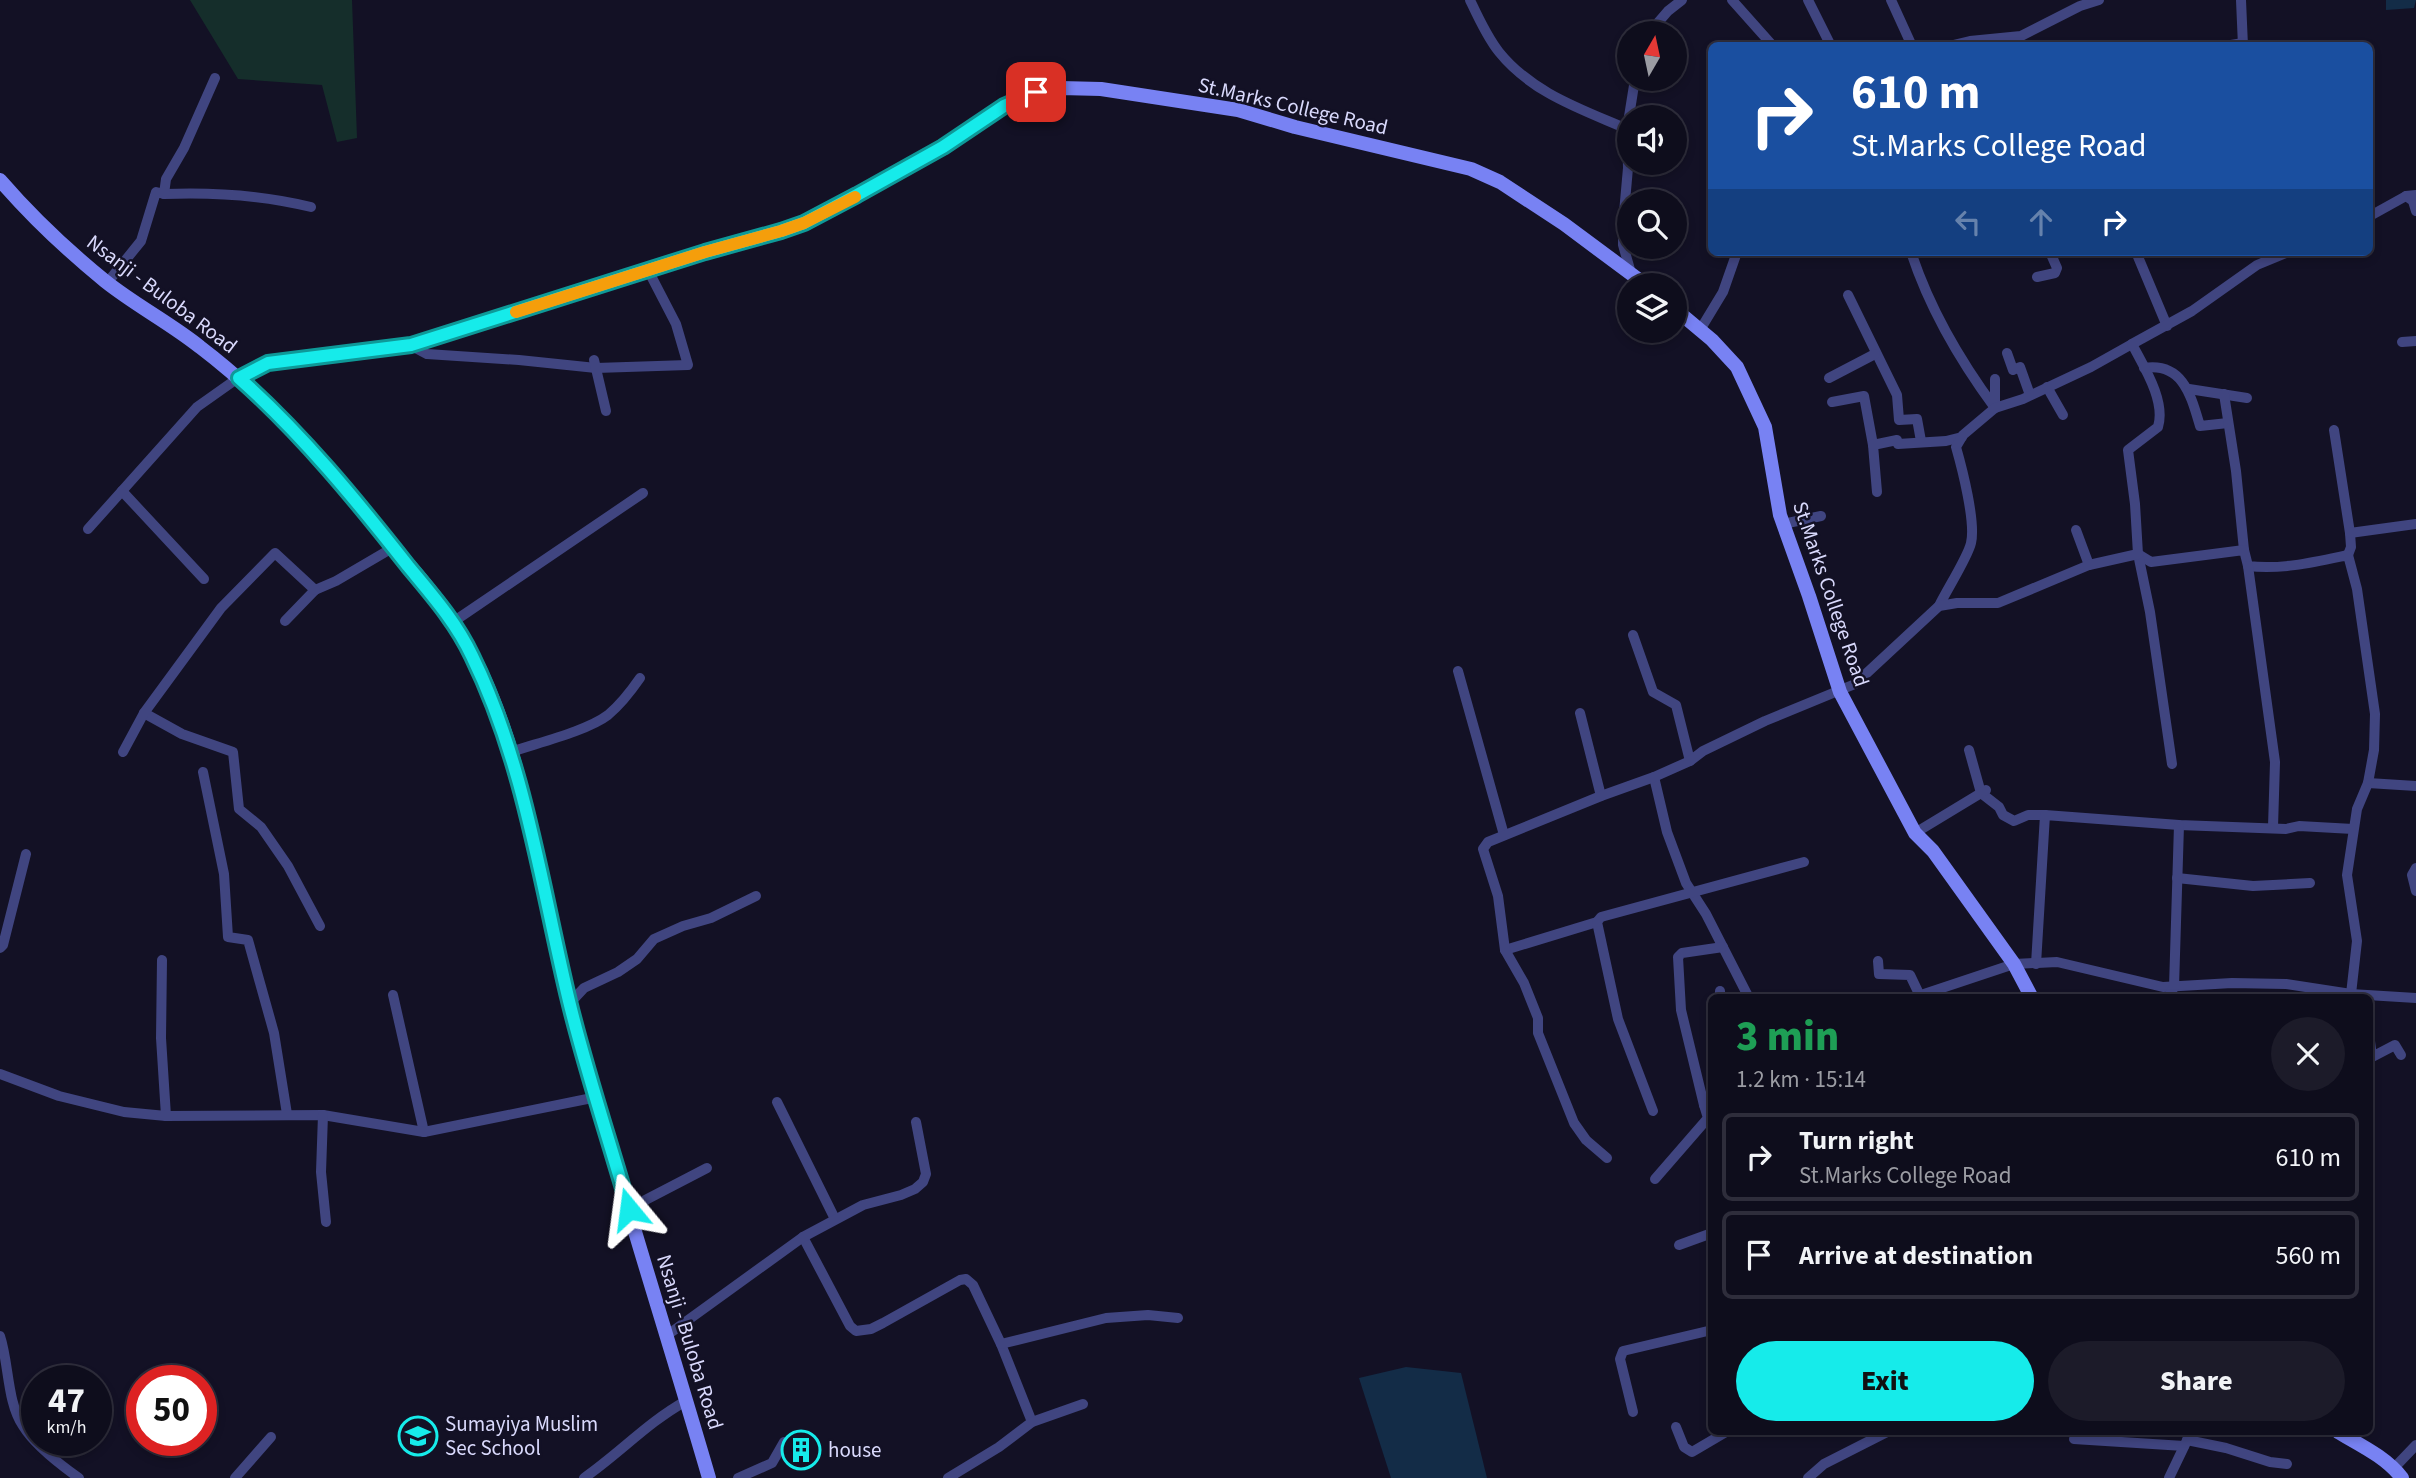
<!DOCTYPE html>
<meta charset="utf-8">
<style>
:root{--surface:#0e0d1c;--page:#1c1b29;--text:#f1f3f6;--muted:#9b9ca3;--line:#2e2d3b;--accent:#16ebea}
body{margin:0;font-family:"Source Sans 3",sans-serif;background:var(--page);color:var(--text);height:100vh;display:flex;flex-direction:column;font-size:26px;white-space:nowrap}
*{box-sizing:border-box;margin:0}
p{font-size:23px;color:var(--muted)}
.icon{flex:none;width:38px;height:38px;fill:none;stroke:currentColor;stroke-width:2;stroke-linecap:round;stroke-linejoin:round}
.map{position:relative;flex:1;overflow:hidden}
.drawer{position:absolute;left:1708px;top:994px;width:665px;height:441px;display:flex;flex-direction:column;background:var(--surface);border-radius:10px;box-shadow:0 4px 10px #0003,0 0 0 2px var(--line)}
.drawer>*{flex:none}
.hud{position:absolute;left:1708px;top:42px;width:665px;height:214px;border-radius:10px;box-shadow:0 4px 10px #0003,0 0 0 2px var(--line);background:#1a4fa0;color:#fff;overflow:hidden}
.needle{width:46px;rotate:9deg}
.buttons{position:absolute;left:1617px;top:21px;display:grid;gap:14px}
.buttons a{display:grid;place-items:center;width:70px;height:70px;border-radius:50%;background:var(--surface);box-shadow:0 4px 10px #0003,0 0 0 2px var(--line);font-size:35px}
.speed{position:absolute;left:21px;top:1365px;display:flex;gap:14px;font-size:35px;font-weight:700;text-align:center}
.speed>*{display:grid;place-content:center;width:91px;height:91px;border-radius:50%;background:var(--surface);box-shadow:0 4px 10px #0003,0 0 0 2px var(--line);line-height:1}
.speed small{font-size:18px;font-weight:400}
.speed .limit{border:10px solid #d22;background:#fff;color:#111}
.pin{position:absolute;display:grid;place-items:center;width:60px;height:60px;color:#fff;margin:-30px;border-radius:14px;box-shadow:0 4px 10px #0006}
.me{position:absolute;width:77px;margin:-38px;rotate:344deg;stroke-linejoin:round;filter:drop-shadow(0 0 5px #0008)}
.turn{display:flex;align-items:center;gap:24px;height:147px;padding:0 28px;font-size:32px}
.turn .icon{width:91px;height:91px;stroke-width:2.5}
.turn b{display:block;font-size:49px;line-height:60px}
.lanes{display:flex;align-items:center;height:66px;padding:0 28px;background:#0003;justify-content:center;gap:35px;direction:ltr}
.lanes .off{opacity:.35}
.round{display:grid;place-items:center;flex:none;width:74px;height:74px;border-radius:37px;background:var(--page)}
.summary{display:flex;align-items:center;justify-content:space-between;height:119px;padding:0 28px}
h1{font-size:42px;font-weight:800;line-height:52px;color:#1e9e55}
.cta{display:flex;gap:14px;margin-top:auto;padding:14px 28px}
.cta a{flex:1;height:80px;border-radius:42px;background:var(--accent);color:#111;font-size:28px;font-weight:800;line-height:80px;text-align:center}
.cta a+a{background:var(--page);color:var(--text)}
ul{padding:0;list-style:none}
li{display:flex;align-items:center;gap:21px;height:88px;margin:0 14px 10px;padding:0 14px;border:4px solid var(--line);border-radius:10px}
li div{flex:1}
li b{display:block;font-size:26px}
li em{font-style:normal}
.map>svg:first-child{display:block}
</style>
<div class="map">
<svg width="2416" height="1478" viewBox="0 0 2416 1478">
<rect width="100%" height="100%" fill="#131125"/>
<!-- green -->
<polygon fill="#152e2b" points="190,0 352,0 357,138 337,142 322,85 238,79"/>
<!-- water -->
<g fill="#132c47">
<polygon points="2386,0 2416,0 2414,8 2386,10"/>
<polygon points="1406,1367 1461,1373 1487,1478 1391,1478 1359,1378"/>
</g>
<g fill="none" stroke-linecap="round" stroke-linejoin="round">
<!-- street -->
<g stroke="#404580" stroke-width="10">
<path d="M1470,0c8,17 17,37 29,52 33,41 82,57 128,77"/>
<polyline points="1732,0 1773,46"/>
<polyline points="1808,0 1831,46"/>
<polyline points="1891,0 1912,46"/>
<polyline points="2241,0 2243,46"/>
<polyline points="1649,33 1668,11 1682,0"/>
<polyline points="1949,46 1970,41 2021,36 2080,6 2099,0"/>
<polyline points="2225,46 2243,43"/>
<path d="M164,194c50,-2 98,1 147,13"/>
<polyline points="2406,196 2413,201 2416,211"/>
<polyline points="2370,216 2406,196 2416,195"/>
<path d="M1911,252c18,55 50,110 84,156"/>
<polyline points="2136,252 2167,326"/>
<polyline points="1631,273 1623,245 1623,224 1628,168 1627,129 1635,79"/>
<polyline points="2037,277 2055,273 2057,268 2050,252"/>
<polyline points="107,283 141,241 156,192 164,194 166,179 184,148 215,78"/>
<polyline points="1848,295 1897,395 1899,420 1917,419 1921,441"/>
<polyline points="1700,330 1723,292 1737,252"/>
<polyline points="2402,342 2416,341"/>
<polyline points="410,345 427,354 519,360 596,368 688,365 676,324 648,270"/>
<polyline points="2007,353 2013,370 2020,367 2030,395"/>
<polyline points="594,360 606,411"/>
<path d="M2144,368c39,-6 47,28 56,58l28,-3"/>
<polyline points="1829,378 1875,354"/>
<polyline points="1995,379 1995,408"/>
<polyline points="2047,387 2063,415"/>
<polyline points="2189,389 2247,398"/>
<polyline points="2224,394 2236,471 2244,550"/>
<polyline points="1832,402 1864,396 1873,445"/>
<polyline points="2334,430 2350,533 2351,547 2348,555"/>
<polyline points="122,491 204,579"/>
<polyline points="1877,492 1873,445 1897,440 1898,444 1946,441 1962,437"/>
<polyline points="1783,524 1821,516"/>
<polyline points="88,529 197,407 238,378"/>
<polyline points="2076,530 2089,565"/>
<polyline points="2350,533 2416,524"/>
<path d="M2138,554l13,8 93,-12 4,16c34,4 67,-4 100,-11l9,34 18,125 -1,36 -6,33"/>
<polyline points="2138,554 2150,612 2172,764"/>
<polyline points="2248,566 2275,762 2273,827"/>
<path d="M1939,606c7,-15 29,-49 32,-63 5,-21 -9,-75 -15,-96l7,-12 32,-27 28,-9 68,-32 41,-23"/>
<polyline points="285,621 315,590 336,581 394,547"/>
<polyline points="453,622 643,493"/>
<polyline points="1633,635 1653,692 1676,705 1690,761"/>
<polyline points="1458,671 1504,835"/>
<polyline points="144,713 182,734 233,752 239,809 261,827 288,866 320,926"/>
<polyline points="1580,713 1601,796"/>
<polyline points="1969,750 1981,793 1999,807 2003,815 2014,821 2028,815 2045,815"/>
<polyline points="123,752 144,713 221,608 275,553 315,590"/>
<path d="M511,752c26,-9 76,-21 97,-37 12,-10 23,-24 32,-37"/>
<polyline points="203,772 224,874 228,937 248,940 274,1033 287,1114"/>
<polyline points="1654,777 1667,832 1686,883 1706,914 1749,998"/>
<polyline points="1915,833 1986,790"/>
<polyline points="2416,868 2412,875 2416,891"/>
<polyline points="2177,878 2253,886 2310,883"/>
<polyline points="0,948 3,945 26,854"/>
<polyline points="1505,950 1597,922"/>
<polyline points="162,960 161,1038 166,1116"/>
<polyline points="1878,961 1879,974 1910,975 1921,998"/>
<polyline points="2036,964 2045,815 2179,825 2286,829 2299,826 2353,829"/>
<polyline points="1720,991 1720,998"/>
<polyline points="2351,994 2357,941 2347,875 2357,809 2368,783 2416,786"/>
<polyline points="393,995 424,1132"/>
<polyline points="1912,998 2014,964 2057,962 2163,987 2232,983 2286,984 2351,994 2416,998"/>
<polyline points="2168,998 2174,987 2179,825"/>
<polyline points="570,1003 584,988 618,972 637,959 654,939 683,926 711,918 756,896"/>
<polyline points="2370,1041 2372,1057 2395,1045 2401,1055"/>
<polyline points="0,1074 59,1096 124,1112 166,1116 323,1115 424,1132 597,1097"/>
<polyline points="777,1102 835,1219"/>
<polyline points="1704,1105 1681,1010 1678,957 1682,953 1723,947"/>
<polyline points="1653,1111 1618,1019 1597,922 1601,917 1804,862"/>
<polyline points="323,1115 321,1172 326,1222"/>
<path d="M1607,1158l-21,-18 -12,-17 -36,-90v-15l-14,-35 -19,-33 -7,-54 -15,-47 5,-7 113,-46 53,-19 36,-16 13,-10 62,-30 90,-37 84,-78 18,-3h41l91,-38 49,-11 -3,-50 -7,-54 30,-23c8,-26 -14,-60 -26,-83l60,-33 65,-46 31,-13"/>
<polyline points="1655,1179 1708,1118 1704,1105 1712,1114"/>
<polyline points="630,1208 707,1168"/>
<polyline points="803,1237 850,1326 856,1331 871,1329 883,1323 960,1280 966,1279 973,1285 1001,1344 1032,1422"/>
<polyline points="1679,1245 1712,1233"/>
<path d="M0,1336c9,27 7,67 23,90 11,18 39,40 56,52"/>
<polyline points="666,1336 803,1237 863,1205 901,1195 915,1189 923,1182 926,1174 916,1122"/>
<polyline points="1001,1344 1106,1318 1148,1315 1178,1318"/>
<polyline points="1633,1412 1620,1359 1623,1351 1712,1330"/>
<polyline points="1676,1427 1684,1447 1692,1452 1726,1432"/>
<polyline points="2074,1439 2184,1446"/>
<polyline points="2187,1440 2226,1448 2270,1462 2287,1464"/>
<polyline points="2394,1468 2416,1445"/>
<polyline points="235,1478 271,1437"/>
<path d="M584,1478c36,-25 64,-56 102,-77"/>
<polyline points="738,1478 772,1463 784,1442"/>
<polyline points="948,1478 999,1447 1032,1422 1083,1404"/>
<polyline points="1808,1478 1824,1464 1887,1432"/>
<polyline points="2169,1478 2191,1432"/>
</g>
<!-- secondary -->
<g stroke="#7882f3" stroke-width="14">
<path d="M0,180c32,37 67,70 105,101 30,24 65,42 95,66 71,54 120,113 177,181 26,30 56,63 78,96 71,112 82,255 115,381 42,159 93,315 139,473"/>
<polyline points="1675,309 1712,340 1737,367 1765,427 1780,515 1809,596 1840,692 1915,833 1933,851 2014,964 2032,998"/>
<polyline points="238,378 268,363 410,345 648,270 781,231 804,223 906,168 943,147 1004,106 1036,92 1061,88 1101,89 1238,110 1295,127 1471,169 1500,182 1564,224 1646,285"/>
<path d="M2338,1432c22,13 48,25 64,46"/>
</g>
</g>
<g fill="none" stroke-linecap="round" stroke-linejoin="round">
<defs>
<path id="route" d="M629,1209c-20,-70 -43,-138 -60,-208 -28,-116 -44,-237 -97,-345 -16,-34 -40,-61 -64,-90 -52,-66 -106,-132 -169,-188l29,-15 143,-18 294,-93 76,-21 23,-8 53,-28 86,-48 61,-41 32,-14"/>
</defs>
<!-- route casing -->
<use href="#route" stroke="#0e9998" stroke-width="18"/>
<!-- route -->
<use href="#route" stroke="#16ebea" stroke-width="12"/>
<!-- slow -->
<polyline stroke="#f59e0b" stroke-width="12" points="516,312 705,252 781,231 804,223 855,197"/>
</g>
<!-- icons -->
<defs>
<symbol id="school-ring" viewBox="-11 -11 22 22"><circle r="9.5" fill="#131125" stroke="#16ebea" stroke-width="1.5"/><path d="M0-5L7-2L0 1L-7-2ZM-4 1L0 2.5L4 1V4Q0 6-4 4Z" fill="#16ebea"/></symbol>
<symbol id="building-ring" viewBox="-11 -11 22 22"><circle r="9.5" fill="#131125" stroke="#16ebea" stroke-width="1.5"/><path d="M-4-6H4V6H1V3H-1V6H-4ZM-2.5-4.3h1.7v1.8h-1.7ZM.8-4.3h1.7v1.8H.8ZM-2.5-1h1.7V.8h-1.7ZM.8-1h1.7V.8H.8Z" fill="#16ebea"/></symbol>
</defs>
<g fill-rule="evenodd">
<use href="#school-ring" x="396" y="1414" width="44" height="44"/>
<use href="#building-ring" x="779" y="1428" width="44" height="44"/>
</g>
<g text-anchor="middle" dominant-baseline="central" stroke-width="5" stroke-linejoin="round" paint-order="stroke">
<!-- street labels -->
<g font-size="21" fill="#d9d9fc" stroke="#131125">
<text transform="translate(1293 106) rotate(13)">St.Marks College Road</text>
<text transform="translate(162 294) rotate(37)">Nsanji - Buloba Road</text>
<text transform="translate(1831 594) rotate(71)">St.Marks College Road</text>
<text transform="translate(690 1342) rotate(73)">Nsanji - Buloba Road</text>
</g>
<!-- poi labels -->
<g font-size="21" fill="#d9d9fc" stroke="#131125" text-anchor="start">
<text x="445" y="1424">Sumayiya Muslim<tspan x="445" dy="24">Sec School</tspan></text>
<text x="828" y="1450">house</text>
</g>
</g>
</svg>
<div class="buttons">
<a><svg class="needle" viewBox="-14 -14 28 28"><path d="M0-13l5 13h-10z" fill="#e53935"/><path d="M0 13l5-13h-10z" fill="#9b9ca3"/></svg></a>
<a><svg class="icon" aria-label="sound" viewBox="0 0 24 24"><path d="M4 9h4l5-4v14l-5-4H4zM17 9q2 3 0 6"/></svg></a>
<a><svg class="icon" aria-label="search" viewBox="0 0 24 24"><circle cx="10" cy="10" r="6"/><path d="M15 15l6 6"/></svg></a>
<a><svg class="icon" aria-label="layers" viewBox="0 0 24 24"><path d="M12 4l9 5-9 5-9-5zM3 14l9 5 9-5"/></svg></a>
</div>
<div class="speed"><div>47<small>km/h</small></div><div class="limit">50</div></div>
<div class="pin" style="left:1036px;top:92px;background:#d93025"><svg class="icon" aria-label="arrive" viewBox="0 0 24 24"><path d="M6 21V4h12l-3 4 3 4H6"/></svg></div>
<svg class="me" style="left:629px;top:1209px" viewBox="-20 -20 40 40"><path d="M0-17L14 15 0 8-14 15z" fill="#16ebea" stroke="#fff" stroke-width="4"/></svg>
<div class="hud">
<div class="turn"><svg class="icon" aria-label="right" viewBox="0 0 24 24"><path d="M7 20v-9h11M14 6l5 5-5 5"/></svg><div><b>610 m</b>St.Marks College Road</div></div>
<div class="lanes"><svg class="icon off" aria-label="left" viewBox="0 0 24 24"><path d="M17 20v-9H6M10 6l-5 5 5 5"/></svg><svg class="icon off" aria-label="ahead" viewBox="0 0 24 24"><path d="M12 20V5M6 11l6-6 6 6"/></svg><svg class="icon" aria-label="right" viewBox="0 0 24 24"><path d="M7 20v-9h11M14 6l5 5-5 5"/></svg></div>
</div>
<section class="drawer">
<div class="summary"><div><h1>3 min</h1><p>1.2 km · 15:14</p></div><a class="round"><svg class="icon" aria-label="close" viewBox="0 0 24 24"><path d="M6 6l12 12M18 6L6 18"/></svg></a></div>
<ul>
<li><svg class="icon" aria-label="right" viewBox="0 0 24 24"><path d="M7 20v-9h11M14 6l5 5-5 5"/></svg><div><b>Turn right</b><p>St.Marks College Road</p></div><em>610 m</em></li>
<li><svg class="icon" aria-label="arrive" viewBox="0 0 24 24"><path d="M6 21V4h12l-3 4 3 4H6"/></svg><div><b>Arrive at destination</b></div><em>560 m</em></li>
</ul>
<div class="cta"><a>Exit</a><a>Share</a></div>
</section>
</div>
